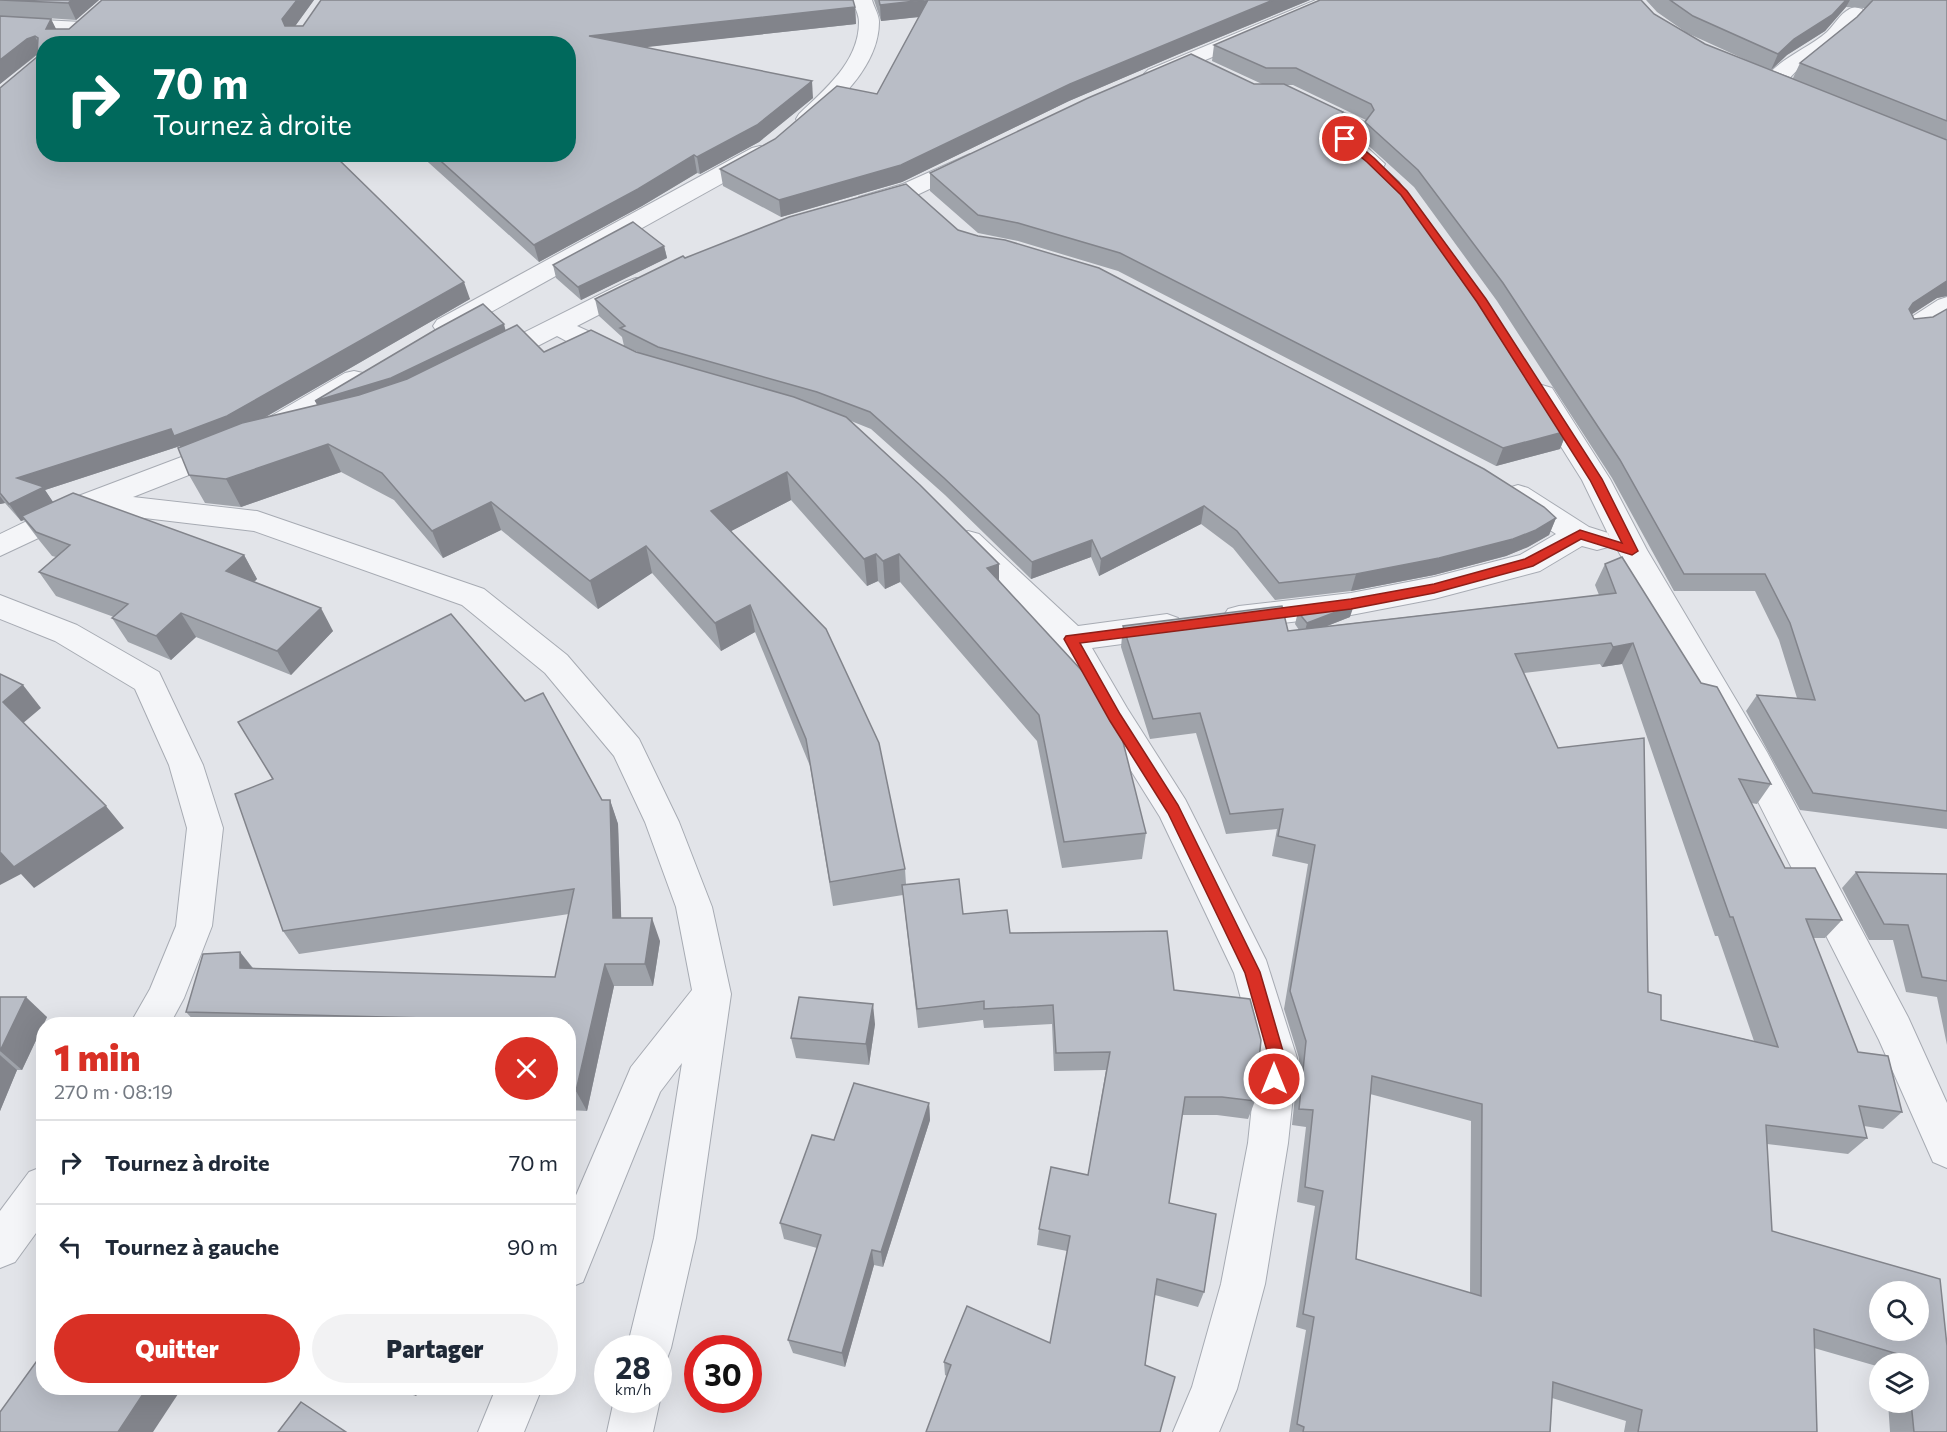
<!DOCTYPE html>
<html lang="fr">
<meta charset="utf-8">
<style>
:root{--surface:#fff;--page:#f2f2f3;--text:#1f2937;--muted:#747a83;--line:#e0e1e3;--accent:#d93025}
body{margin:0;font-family:Commissioner,sans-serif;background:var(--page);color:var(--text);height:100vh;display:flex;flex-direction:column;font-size:22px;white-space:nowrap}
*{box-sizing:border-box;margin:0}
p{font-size:20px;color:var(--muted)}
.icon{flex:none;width:33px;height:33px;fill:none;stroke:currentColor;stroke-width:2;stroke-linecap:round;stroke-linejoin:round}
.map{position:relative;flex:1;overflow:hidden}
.sheet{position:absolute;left:36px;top:1017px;width:540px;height:378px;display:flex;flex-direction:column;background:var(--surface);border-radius:24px;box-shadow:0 6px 24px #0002}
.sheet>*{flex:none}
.hud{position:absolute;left:36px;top:36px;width:540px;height:126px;border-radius:24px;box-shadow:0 6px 24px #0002;background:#00695c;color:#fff;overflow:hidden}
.tools{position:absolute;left:1869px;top:1281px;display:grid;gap:12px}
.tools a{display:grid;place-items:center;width:60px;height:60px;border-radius:50%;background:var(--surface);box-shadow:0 6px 24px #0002;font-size:30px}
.speed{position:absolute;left:594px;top:1335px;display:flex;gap:12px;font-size:30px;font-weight:700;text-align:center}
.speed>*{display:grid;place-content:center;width:78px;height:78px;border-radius:50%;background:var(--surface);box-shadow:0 6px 24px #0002;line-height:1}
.speed small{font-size:15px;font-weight:400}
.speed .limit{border:9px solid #d22;background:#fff;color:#111}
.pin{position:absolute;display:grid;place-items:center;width:51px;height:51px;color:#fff;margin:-26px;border:3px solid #fff;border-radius:50%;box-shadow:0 2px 6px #0007}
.me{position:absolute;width:66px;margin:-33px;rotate:0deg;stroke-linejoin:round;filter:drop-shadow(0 0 4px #0008)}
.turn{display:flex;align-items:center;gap:21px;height:126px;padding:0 18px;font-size:27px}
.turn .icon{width:78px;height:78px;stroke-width:2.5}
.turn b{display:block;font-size:42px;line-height:51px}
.round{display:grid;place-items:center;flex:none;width:63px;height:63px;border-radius:32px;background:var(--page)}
.summary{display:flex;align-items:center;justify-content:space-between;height:102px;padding:0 18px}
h1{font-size:36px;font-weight:800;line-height:45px;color:var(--accent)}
.action{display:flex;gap:12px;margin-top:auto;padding:12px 18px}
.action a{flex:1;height:69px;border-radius:36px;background:var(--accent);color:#fff;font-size:24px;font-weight:800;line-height:69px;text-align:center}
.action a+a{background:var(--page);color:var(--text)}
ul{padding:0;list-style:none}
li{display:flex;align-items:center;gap:18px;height:84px;padding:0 18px;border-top:2px solid var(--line)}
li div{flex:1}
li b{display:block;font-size:22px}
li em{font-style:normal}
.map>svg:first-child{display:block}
</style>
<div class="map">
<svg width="1947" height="1432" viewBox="0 0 1947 1432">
<rect width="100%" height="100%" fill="#e2e4e9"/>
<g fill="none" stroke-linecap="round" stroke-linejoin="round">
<defs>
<g id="minor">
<path d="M852,0h20c2,7 7,15 7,22 0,42 -37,75 -64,102l-8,2 -8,-2 -3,-5 3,-5c26,-25 60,-52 60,-92 0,-7 -4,-15 -7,-22z"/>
<polygon points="1316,0 1343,0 1340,4 1162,78 1155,80 1148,78 1144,74 1148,70"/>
<path d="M1855,7l7,2 3,4 -25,28 -38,24 -21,22 -8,1 -8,-1 -3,-5c17,-24 44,-32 65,-50 9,-9 15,-22 28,-25z"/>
<polygon points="0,18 82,22 89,24 92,28 89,32 82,34 0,30"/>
<path d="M1302,95l63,27 3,5 -10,12 27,25 -3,5c-19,4 -32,-14 -45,-25l-3,-5 9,-10 -49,-23 -3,-5 3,-5z"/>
<polygon points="760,146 768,148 771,153 768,158 455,332 446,334 437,332 433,326 437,320 752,148"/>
<polygon points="970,154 978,156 981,161 978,166 919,194 867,209 859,207 855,202 859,197 903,184"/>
<path d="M636,278l9,3 4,5 -4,5 -68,35 50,23 4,6 -4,6c-22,5 -50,-15 -70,-25l-58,30 -9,2 -9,-2 -4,-6 4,-6 146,-73z"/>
<path d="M1947,297v20c-14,9 -26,21 -43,17l-4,-6 4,-6 34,-22z"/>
<polygon points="354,371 363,373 367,379 363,385 257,448 133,497 257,511 484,589 567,655 639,739 679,822 712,907 731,994 696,1238 671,1348 665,1364 658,1366 658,1348 627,1348 654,1238 682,1063 660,1092 583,1282 568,1288 568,1214 631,1067 692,990 676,907 645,822 614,756 545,673 462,605 254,531 94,512 0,556 0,534 81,495 237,436 345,373"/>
<polygon points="1542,385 1552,388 1610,479 1647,550 1767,752 1908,1017 1947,1103 1947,1168 1933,1162 1879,1040 1742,770 1612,540 1608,547 1597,550 1582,546 1540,571 1434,599 1351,615 1239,628 1228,625 1223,617 1228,609 1239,606 1351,593 1434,577 1520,555 1556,534 1508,502 1504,495 1508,488 1518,485 1528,488 1589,527 1608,533 1610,538 1582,480 1528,394 1532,388"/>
<polygon points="968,531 979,534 1078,626 1167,614 1178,618 1183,626 1178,634 1167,638 1092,648 1127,708 1185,799 1266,960 1297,1058 1288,1143 1265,1284 1237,1389 1219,1432 1173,1432 1192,1387 1221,1284 1248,1143 1257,1058 1234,973 1160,817 1103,726 1060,647 957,548 953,541 957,534"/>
<polygon points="0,595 77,625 159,672 203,765 223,828 212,926 184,998 170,1024 130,1024 150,989 176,926 187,828 169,765 135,689 55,641 0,619"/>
<polygon points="44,1166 44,1222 15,1262 0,1268 0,1211 29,1172"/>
<polygon points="496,1388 542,1388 524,1432 478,1432"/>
<polygon points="658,1397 660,1400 653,1432 607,1432 614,1400 658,1400"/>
</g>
</defs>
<!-- minor casing -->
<use href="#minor" stroke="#a7abb3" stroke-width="2"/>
<!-- minor -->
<use href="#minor" fill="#f4f5f8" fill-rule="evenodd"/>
</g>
<!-- wall -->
<g fill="#9fa3aa" fill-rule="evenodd">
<polygon points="0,0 99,0 76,20 47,18 51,19 56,29 69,29 102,0 314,0 295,26 855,7 856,24 643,47 813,98 759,142 700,174 697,173 642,206 539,262 419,154 568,154 568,44 44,44 342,154 337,159 470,299 264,418 317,405 506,331 544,352 636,352 640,353 624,346 622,337 599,316 595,299 685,258 958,230 1556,518 1549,535 1528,547 1506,556 1434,575 1351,591 1275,600 1233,548 1201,524 1099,576 1091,557 1031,579 945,495 871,429 851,421 999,564 999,580 1146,833 1142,859 1062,868 1037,741 900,582 885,589 878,581 867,586 791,500 731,531 905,869 906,884 963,914 1010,933 1174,990 1255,1101 1248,1119 1217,1115 1182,1115 1169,1203 1204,1292 1198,1307 1155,1295 1145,1365 947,1376 945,1375 944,1362 1050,1343 1067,1251 1037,1245 1039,1229 1088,1175 1106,1070 1054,1071 1052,1024 984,1028 983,1020 918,1028 903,895 833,906 810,766 755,632 721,651 652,573 598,609 501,530 443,558 394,500 341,472 241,507 205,503 189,475 180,446 45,490 53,502 244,555 257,579 254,582 333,631 291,675 196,637 171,660 128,642 112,618 114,617 56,596 39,572 56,557 52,556 39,540 24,520 21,521 5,503 0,504 0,88 37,57 37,55 0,84"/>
<polygon points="874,0 1310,0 1179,54 1069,101 902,182 781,217 723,186 720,169 877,94 919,17 881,21"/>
<path d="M1646,0h301v296l-10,2 -25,16 2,5 19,-2 14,-8v520l-147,-19 -54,-99 11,-16 40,3 -18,-58 -24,-49h-81l-62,-113 -115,-177 -83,-114 -53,-48 5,-19 -73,-35h-8l58,27 -3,15 227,304 -7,18 -64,17 -378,-195 -100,-30 -40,-8 -48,-42v-18l324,-89h8l-50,-23 2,-16 440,-31 51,30 50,20 -68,-31 -30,-21zM1846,7l18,1 1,1 -8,8 -57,46 -7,15 -22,-8 16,-15 38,-24z"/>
<polygon points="664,246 667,258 581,300 556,278 553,265"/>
<path d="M1605,564l96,119 70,101 -14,20 -6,-1 34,65 57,52 -17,18h-12l45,114 44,60 -19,17 -19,-3 3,12 -19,16 -81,-10 5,87 168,48 7,153h-57l-2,-30h30v-38h-38v3l-66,-19 3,84h-193l2,-11 -74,-23 -2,34h-261l17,-102 -10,-3 19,-121 -18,-4 9,-75 -14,-2 7,-67 -15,-49 24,-145 -36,-8 5,-27 -51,5 -30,-101 -46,6 -29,-92 2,-21 165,5 11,-1 -4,-6 3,-12 52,5 -23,9 272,-31 -4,-10zM1600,664l2,3 20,-3 93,272h3l36,105 -93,-21 -13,-28 -124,-319zM1370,1094l101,27 -1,172 -114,-34z"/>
<polygon points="602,800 610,800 618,824 621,918 660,941 653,986 614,986 587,1111 568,1110 568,1024 197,1024 186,1012 240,952 253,968 555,977 569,914 299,954 283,931"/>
<polygon points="1856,872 1947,874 1947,1045 1937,997 1906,992 1893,940 1869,940 1842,888"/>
<polygon points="0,997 47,1017 22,1070 17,1070 0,1111"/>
<polygon points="875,1024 869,1065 796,1058 791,1038"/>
<polygon points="929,1103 930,1120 883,1267 874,1265 845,1367 793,1353 788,1340 817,1248 784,1239 780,1223 834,1140"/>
<polygon points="391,1388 421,1388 416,1396"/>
</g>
<!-- shaded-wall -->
<g fill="#82848b">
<polygon points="72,0 99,0 76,20 68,3"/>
<polygon points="297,0 314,0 288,36 282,19"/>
<polygon points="928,0 928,16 881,21 880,5"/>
<polygon points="1273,0 1310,0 1179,54 1069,101 902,182 781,217 779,200 1070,84"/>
<polygon points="1846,0 1850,0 1846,7 1825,31 1787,55 1771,70 1778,54 1794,39"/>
<polygon points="855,7 856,24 593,53 589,36"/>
<polygon points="51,19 59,35 46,29"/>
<polygon points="35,36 43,53 36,55 0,84 0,60 27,39"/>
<polygon points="812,81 813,98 759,142 700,174 697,157"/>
<polygon points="1343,112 1339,130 1336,123"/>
<polygon points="328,154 342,154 332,165"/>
<polygon points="694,155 697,173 642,206 539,262 534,245"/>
<polygon points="664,246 667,258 581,300 578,287"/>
<polygon points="1947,281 1947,296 1937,298 1903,320 1898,327 1913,303"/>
<polygon points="464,282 470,299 236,434 184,454 180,446 45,490 55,505 22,516 24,520 21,521 9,504 17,478"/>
<polygon points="504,324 507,336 396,391 321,413 315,401"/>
<polygon points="1567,431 1560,449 1496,466 1503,448"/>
<polygon points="328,444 341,472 241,507 226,479"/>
<polygon points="787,472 791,500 716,539 711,511"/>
<polygon points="0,496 5,503 0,504"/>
<polygon points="491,502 501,530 443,558 432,531"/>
<polygon points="1204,506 1201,524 1099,576 1101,559"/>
<polygon points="1556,518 1549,535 1528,547 1506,556 1434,575 1351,591 1356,574"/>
<polygon points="1092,540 1091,557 1031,579 1032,562"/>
<polygon points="646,546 652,573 598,609 590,581"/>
<polygon points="876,554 878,581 867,586 864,559"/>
<polygon points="899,554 900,582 885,589 883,561"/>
<polygon points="244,555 257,579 240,595 226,571"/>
<polygon points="999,564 999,591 987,568"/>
<polygon points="750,605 755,632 721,651 715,623"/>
<polygon points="1354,605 1350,617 1304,635 1307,623"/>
<polygon points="321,608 333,631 291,675 277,651"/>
<polygon points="181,613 196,637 171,660 156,636"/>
<polygon points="1633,643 1622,664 1602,667 1613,647"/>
<polygon points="23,685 41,708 22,724 3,702"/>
<polygon points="610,800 618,824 622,940 613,918"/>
<polygon points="106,806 124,828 34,888 21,874 0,885 0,854"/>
<polygon points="652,918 660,941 653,986 645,964"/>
<polygon points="240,952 257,974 240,968"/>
<polygon points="605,964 614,986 587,1111 576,1091"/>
<polygon points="26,997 47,1017 22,1070 0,1051"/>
<polygon points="873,1004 875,1024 869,1065 866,1044"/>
<polygon points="0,1055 17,1070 0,1111"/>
<polygon points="929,1103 930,1120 883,1267 881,1252"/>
<polygon points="872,1250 874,1265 845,1367 842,1353"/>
<polygon points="147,1388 182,1388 153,1432 118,1432"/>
<polygon points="406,1388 421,1388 416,1396"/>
</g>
<!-- building -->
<g fill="#b9bdc6" stroke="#82848b" stroke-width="1.5" fill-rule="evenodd">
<polygon points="0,0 72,0 68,3"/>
<polygon points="102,0 297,0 282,19 285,26 303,26 321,0 853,0 855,7 589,36 812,81 757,125 697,157 694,155 638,189 534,245 433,154 568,154 568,44 44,44 44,154 333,154 464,282 227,416 174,436 171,429 17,478 44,487 9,504 0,493 0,88 37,57 38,38 35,36 27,39 0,60 0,16 51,19 46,29 69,29"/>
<polygon points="879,0 924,0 880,5"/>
<polygon points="928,0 1273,0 1070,84 901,165 779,200 720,169 775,139 837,86 877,94"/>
<polygon points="1320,0 1641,0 1654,14 1705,44 1947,140 1947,281 1913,303 1909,309 1914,319 1933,317 1947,309 1947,811 1813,793 1757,695 1815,700 1790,623 1765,574 1684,574 1620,460 1503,283 1418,170 1365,122 1374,110 1371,104 1296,68 1266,68 1214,45"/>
<polygon points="1670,0 1846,0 1832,15 1794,39 1778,54 1693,16"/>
<polygon points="1873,0 1947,0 1947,121 1800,63 1857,17"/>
<polygon points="1191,54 1254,84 1284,84 1343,112 1336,123 1399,182 1474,286 1567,431 1503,448 1120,253 1018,223 978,215 930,173 1088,98"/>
<polygon points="906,184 958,230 978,236 1005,240 1099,268 1484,469 1544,507 1556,518 1536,530 1513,539 1439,558 1356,574 1279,583 1237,531 1204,506 1101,559 1092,540 1032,562 944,478 870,412 817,392 658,347 620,328 625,326 595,299 683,256 685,258 789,217"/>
<polygon points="633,222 664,246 578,287 553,265"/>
<polygon points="483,304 504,324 391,378 315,401 435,330"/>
<polygon points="517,325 544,352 591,330 636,352 794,397 846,417 920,485 999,564 987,568 1096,686 1118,722 1146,833 1064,842 1039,715 899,554 883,561 876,554 864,559 787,472 711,511 826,629 879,743 905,869 830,882 806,739 750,605 715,623 646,546 590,581 491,502 432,531 382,473 328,444 226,479 189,475 178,448 242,423 359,395 407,379"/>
<polygon points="73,493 244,555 226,571 321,608 277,651 181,613 156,636 112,618 128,604 39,572 70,545 36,532 22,516"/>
<path d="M1622,557l79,126 16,4 54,97 -32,-5 46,89h30l27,52 -36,-1 52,133 30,4 14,56 -43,-6 8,32 -101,-13 6,106 168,48 7,67v86h-33l-3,-30h7v-38h-10v-7l-94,-28 3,103h-179l4,-22 -89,-28 -3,50h-247l1,-5 -7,-3 17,-107 -11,-3 20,-123 -18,-4 8,-77 -14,-1 7,-68 -16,-50 25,-146 -37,-9 5,-27 -53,5 -30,-101 -47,6 -30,-93 159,-20 6,25 328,-38 -11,-29zM1611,643l2,4 20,-4 97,274h3l45,130 -117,-27v-25l-13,-3 -4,-254 -86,10 -43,-94zM1372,1076l110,28 -1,192 -125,-37zM1880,1292h38v38h-38z"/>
<polygon points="1354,605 1307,623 1298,612"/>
<polygon points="451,614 525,701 543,693 602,800 610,800 613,918 652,918 645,964 605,964 576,1091 568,1090 568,1024 466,1024 467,1019 186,1012 203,954 240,952 240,968 555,977 574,889 283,931 235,794 273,779 238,722"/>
<polygon points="0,674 23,685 3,702 106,806 14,867 1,853 0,854"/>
<polygon points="1856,872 1947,874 1947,981 1922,977 1908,925 1884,924"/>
<polygon points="959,879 963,914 1007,910 1010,933 1167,931 1174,990 1250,999 1261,1040 1255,1101 1222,1097 1185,1097 1169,1203 1216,1214 1204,1292 1157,1279 1145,1365 1175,1377 1160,1432 926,1432 951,1365 944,1362 967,1306 1050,1343 1070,1236 1039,1229 1051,1167 1088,1175 1110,1052 1056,1053 1053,1005 984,1009 984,1001 917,1009 902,885"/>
<polygon points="0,997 26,997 0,1051"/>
<polygon points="799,997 873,1004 866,1044 791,1038"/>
<polygon points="854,1083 929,1103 881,1252 872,1250 842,1353 788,1340 821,1235 780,1223 812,1135 834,1140"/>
<polygon points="44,1351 44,1388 147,1388 118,1432 0,1432 0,1412"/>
<polygon points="301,1402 346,1432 278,1432"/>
</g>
<!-- route -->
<polygon fill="#d93025" stroke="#8d1f18" stroke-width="1.5" points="1341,137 1348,137 1374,158 1407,191 1486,299 1602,479 1638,551 1632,555 1581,539 1533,566 1434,593 1351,609 1080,643 1120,714 1178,805 1260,972 1285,1058 1280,1085 1274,1087 1269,1085 1266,1079 1269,1058 1245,973 1168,813 1110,721 1064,639 1066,636 1351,599 1434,584 1525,559 1580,530 1622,543 1590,480 1477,302 1401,195 1367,162 1341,141"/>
</svg>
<div class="tools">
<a><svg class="icon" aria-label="search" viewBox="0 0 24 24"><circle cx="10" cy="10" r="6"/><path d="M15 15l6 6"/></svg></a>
<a><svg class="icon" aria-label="layers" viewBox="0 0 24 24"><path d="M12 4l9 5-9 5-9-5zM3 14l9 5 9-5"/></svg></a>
</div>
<div class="speed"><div>28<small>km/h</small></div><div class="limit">30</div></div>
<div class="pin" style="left:1345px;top:139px;background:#d93025"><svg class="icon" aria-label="arrive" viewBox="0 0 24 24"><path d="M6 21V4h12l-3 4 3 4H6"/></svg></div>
<svg class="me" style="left:1274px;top:1079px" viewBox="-20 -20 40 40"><circle r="17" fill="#d93025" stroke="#fff" stroke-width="3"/><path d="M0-11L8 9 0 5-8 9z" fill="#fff"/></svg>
<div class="hud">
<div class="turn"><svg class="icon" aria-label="right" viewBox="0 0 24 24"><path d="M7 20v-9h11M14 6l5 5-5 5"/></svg><div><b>70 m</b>Tournez à droite</div></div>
</div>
<section class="sheet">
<div class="summary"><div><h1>1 min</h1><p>270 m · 08:19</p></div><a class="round" style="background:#d93025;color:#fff"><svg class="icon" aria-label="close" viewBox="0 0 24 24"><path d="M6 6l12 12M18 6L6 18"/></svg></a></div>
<ul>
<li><svg class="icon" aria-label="right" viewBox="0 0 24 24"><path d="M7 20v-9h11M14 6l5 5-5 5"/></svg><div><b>Tournez à droite</b></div><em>70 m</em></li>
<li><svg class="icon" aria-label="left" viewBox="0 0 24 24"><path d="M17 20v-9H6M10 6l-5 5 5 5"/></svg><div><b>Tournez à gauche</b></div><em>90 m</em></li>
</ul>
<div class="action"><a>Quitter</a><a>Partager</a></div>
</section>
</div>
